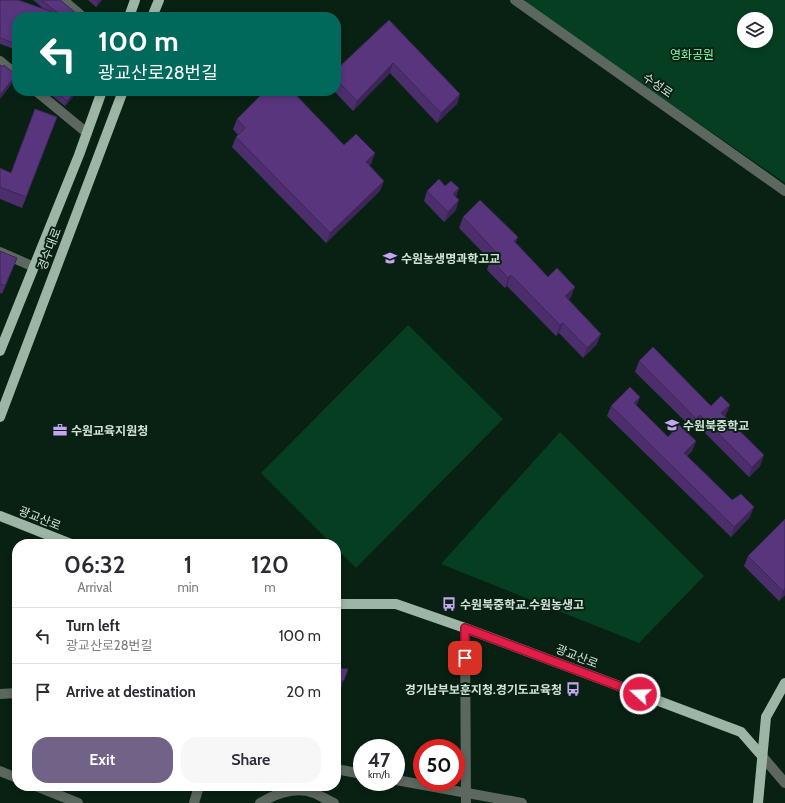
<!DOCTYPE html>
<meta charset="utf-8">
<style>
:root{--surface:#fff;--page:#f7f7f7;--text:#2b2b33;--muted:#7c7c81;--line:#e1e1e2;--accent:#716288}
body{margin:0;font-family:Cabin,"Noto Sans KR",sans-serif;background:var(--page);color:var(--text);height:100vh;display:flex;flex-direction:column;font-size:15px;white-space:nowrap}
*{box-sizing:border-box;margin:0}
p{font-size:13px;color:var(--muted)}
.icon{flex:none;width:22px;height:22px;fill:none;stroke:currentColor;stroke-width:2;stroke-linecap:round;stroke-linejoin:round}
.map{position:relative;flex:1;overflow:hidden}
.panel{position:absolute;left:12px;top:539px;width:329px;height:252px;display:flex;flex-direction:column;background:var(--surface);border-radius:16px;box-shadow:0 2px 6px #0003}
.panel>*{flex:none}
.banner{position:absolute;left:12px;top:12px;width:329px;height:84px;border-radius:16px;box-shadow:0 2px 6px #0003;background:#00695c;color:#fff;overflow:hidden}
.tools{position:absolute;left:737px;top:12px;display:grid;gap:8px}
.tools a{display:grid;place-items:center;width:36px;height:36px;border-radius:50%;background:var(--surface);box-shadow:0 2px 6px #0003;font-size:20px}
.speed{position:absolute;left:353px;top:739px;display:flex;gap:8px;font-size:20px;font-weight:700;text-align:center}
.speed>*{display:grid;place-content:center;width:52px;height:52px;border-radius:50%;background:var(--surface);box-shadow:0 2px 6px #0003;line-height:1}
.speed small{font-size:10px;font-weight:400}
.speed .limit{border:6px solid #d22;background:#fff;color:#111}
.pin{position:absolute;display:grid;place-items:center;width:34px;height:34px;color:#fff;margin:-17px;border-radius:8px;box-shadow:0 2px 6px #0006}
.me{position:absolute;width:44px;margin:-22px;rotate:290deg;stroke-linejoin:round;filter:drop-shadow(0 0 3px #0008)}
.turn{display:flex;align-items:center;gap:14px;height:84px;padding:0 20px;font-size:18px}
.turn .icon{width:52px;height:52px;stroke-width:2.5}
.turn b{display:block;font-size:28px;line-height:34px}
.eta{display:flex;justify-content:space-evenly;align-items:center;height:68px;text-align:center}
.eta b{font-size:24px;font-weight:600;line-height:28px}
.action{display:flex;gap:8px;margin-top:auto;padding:8px 20px}
.action a{flex:1;height:46px;border-radius:16px;background:var(--accent);color:#fff;font-size:16px;font-weight:600;line-height:46px;text-align:center}
.action a+a{background:var(--page);color:var(--text)}
ul{padding:0;list-style:none}
li{display:flex;align-items:center;gap:12px;height:56px;padding:0 20px;border-top:1px solid var(--line)}
li div{flex:1}
li b{display:block;font-size:15px}
li em{font-style:normal}
.map>svg:first-child{display:block}
</style>
<div class="map">
<svg width="785" height="803" viewBox="0 0 785 803">
<rect width="100%" height="100%" fill="#082113"/>
<!-- green -->
<g fill="#063e21" fill-rule="evenodd">
<path d="M526,0h259v183l-261,-181zM744,19h22v22h-22z"/>
<polygon points="408,325 503,419 356,568 336,548 336,544 332,544 261,473"/>
<polygon points="560,432 704,576 639,643 441,564"/>
</g>
<g fill="none" stroke-linecap="round" stroke-linejoin="round">
<!-- minor -->
<g stroke="#5c675f" stroke-width="10">
<polyline points="63,0 83,17"/>
<polyline points="515,0 785,191"/>
<polyline points="0,61 17,75"/>
<polyline points="36,91 87,133"/>
<polyline points="0,252 34,267"/>
<polyline points="465,628 466,803"/>
<polyline points="0,694 17,693"/>
<polyline points="762,756 785,783"/>
<polyline points="336,769 362,774"/>
<polyline points="0,771 17,778"/>
<polyline points="396,780 522,803"/>
<polyline points="36,786 78,803"/>
<polyline points="194,803 199,786"/>
<path d="M260,803c15,-9 36,-17 54,-10 7,3 13,7 20,10"/>
</g>
<!-- major -->
<g stroke="#9db5a4" stroke-width="10">
<polyline points="129,17 135,0"/>
<polyline points="152,17 159,0"/>
<polyline points="0,351 79,155 102,91"/>
<polyline points="0,417 123,91"/>
<polyline points="0,516 71,544"/>
<polyline points="336,604 396,604 465,628 741,732 762,756"/>
<polyline points="758,803 766,717 785,683"/>
</g>
</g>
<!-- wall -->
<g fill="#4c2e6c">
<polygon points="0,0 45,10 33,0 60,0 81,17 17,17 17,50 0,44"/>
<polygon points="88,0 102,0 96,7"/>
<polygon points="389,20 460,94 457,104 437,123 390,73 353,111 334,91 336,91 336,70"/>
<polygon points="46,91 77,91 76,93 65,106"/>
<polygon points="282,94 344,145 375,153 371,164 369,165 380,191 326,243 232,147 236,137 238,135 233,129 237,119"/>
<polygon points="57,117 22,208 0,199 0,168 11,173"/>
<polygon points="445,186 459,188 456,197 456,210 444,222 424,201 427,191"/>
<polygon points="463,217 518,237 515,243 548,277 571,297 568,300 597,344 583,358 559,333 556,336 507,286 505,288 487,270 490,260 459,228"/>
<polygon points="0,251 17,258 2,294 0,293"/>
<polygon points="639,361 726,415 725,416 764,455 760,466 749,477 697,425 693,429 635,372"/>
<polygon points="611,406 637,406 668,437 696,441 692,451 687,456 750,517 731,537 607,416"/>
<polygon points="785,519 785,595 779,601 744,566 748,556"/>
</g>
<!-- shaded-wall -->
<g fill="#3e2558">
<polygon points="100,0 102,0 96,7 98,2"/>
<polygon points="393,63 390,73 353,111 357,101"/>
<polygon points="16,75 14,81 0,99 0,95"/>
<polygon points="75,91 77,91 76,93 65,106 67,101"/>
<polygon points="460,94 457,104 437,123 441,113"/>
<polygon points="375,153 371,164 362,172 366,162"/>
<polygon points="384,181 380,191 326,243 330,233"/>
<polygon points="459,188 455,199 453,194"/>
<polygon points="459,200 456,210 444,222 448,212"/>
<polygon points="518,237 514,247 514,241"/>
<polygon points="511,275 507,286 505,288 508,278"/>
<polygon points="575,287 571,297 561,307 565,296"/>
<polygon points="563,323 559,333 556,336 560,325"/>
<polygon points="601,334 597,344 583,358 587,348"/>
<polygon points="640,397 636,407 634,403"/>
<polygon points="730,405 726,415 718,423 721,413"/>
<polygon points="700,415 697,425 693,429 696,419"/>
<polygon points="696,441 692,451 680,463 684,453"/>
<polygon points="764,455 760,466 749,477 752,467"/>
<polygon points="754,507 750,517 731,537 734,527"/>
<polygon points="785,588 785,595 779,601 783,591"/>
<polygon points="348,669 340,690 336,692 336,683"/>
</g>
<!-- building -->
<g fill="#58357d" stroke="#3e2558">
<polygon points="0,0 18,0 61,15 41,0 60,0 81,17 17,17 17,44 0,38"/>
<polygon points="95,0 100,0 98,2"/>
<polygon points="389,20 460,94 441,113 393,63 357,101 336,79 336,70"/>
<polygon points="0,65 3,67 4,65 16,75 0,95"/>
<polygon points="55,91 75,91 67,101"/>
<polygon points="265,91 279,91 282,94 285,91 292,91 344,145 356,134 375,153 366,162 384,181 330,233 236,137 245,128 237,119"/>
<polygon points="35,109 57,117 26,197 0,187 0,168 11,173"/>
<polygon points="439,179 445,186 451,181 459,188 453,194 459,200 448,212 427,191"/>
<polygon points="480,200 518,237 514,241 548,277 557,268 575,287 565,296 601,334 587,348 563,323 560,325 511,275 508,278 491,259 497,253 463,217"/>
<polygon points="0,251 17,258 5,286 0,284"/>
<polygon points="653,347 711,406 721,396 730,405 721,413 764,455 752,467 700,415 696,419 639,361"/>
<polygon points="630,387 640,397 634,403 668,437 679,425 696,441 684,453 732,500 741,494 754,507 734,527 611,406"/>
<polygon points="785,519 785,588 783,591 748,556"/>
<polygon points="336,668 348,669 344,680 336,683"/>
</g>
<g fill="none" stroke-linecap="round" stroke-linejoin="round">
<defs>
<polyline id="route" points="465,658 465,628 640,694"/>
</defs>
<!-- route casing -->
<use href="#route" stroke="#92132f" stroke-width="10"/>
<!-- route -->
<use href="#route" stroke="#e11d48" stroke-width="7"/>
</g>
<!-- icons -->
<defs>
<symbol id="school-bare" viewBox="-9 -9 18 18"><path d="M0-5L7-2L0 1L-7-2ZM-4 1L0 2.5L4 1V4Q0 6-4 4Z" fill="#c6a6f0" stroke="#082113" stroke-width="2.5" paint-order="stroke"/></symbol>
<symbol id="office-bare" viewBox="-9 -9 18 18"><path d="M-6-3h4V-5.5h4V-3h4V5H-6ZM-1-4.5V-3h2v-1.5ZM-6 0V1H6V0Z" fill="#c6a6f0" stroke="#082113" stroke-width="2.5" paint-order="stroke"/></symbol>
<symbol id="bus-bare" viewBox="-9 -9 18 18"><path d="M-5-6H5V4H4V6H2V4H-2V6H-4V4H-5ZM-3.5-4V0h7V-4ZM-3.5 1.2v1.5H-2V1.2ZM2 1.2v1.5H3.5V1.2Z" fill="#c6a6f0" stroke="#082113" stroke-width="2.5" paint-order="stroke"/></symbol>
</defs>
<g fill-rule="evenodd">
<use href="#school-bare" x="380" y="248" width="20" height="20"/>
<use href="#school-bare" x="662" y="415" width="20" height="20"/>
<use href="#office-bare" x="50" y="420" width="20" height="20"/>
<use href="#bus-bare" x="439" y="594" width="20" height="20"/>
<use href="#bus-bare" x="563" y="679" width="20" height="20"/>
</g>
<g text-anchor="middle" dominant-baseline="central" stroke-width="4" stroke-linejoin="round" paint-order="stroke">
<!-- park labels -->
<g font-size="12" fill="#83fbb1" stroke="#082113">
<text x="692" y="54">영화공원</text>
</g>
<!-- street labels -->
<g font-size="12" fill="#d3e2d7" stroke="#082113">
<text transform="translate(658 85) rotate(35)">수성로</text>
<text transform="translate(49 249) rotate(-69)">경수대로</text>
<text transform="translate(40 518) rotate(22)">광교산로</text>
<text transform="translate(577 656) rotate(21)">광교산로</text>
</g>
<!-- poi labels -->
<g font-size="12" font-weight="bold" fill="#d3e2d7" stroke="#082113" text-anchor="start">
<text x="401" y="258">수원농생명과학고교</text>
<text x="683" y="425">수원북중학교</text>
<text x="71" y="430">수원교육지원청</text>
<text x="460" y="604">수원북중학교.수원농생고</text>
<text x="562" y="689" text-anchor="end">경기남부보훈지청.경기도교육청</text>
</g>
</g>
</svg>
<div class="tools">
<a><svg class="icon" aria-label="layers" viewBox="0 0 24 24"><path d="M12 4l9 5-9 5-9-5zM3 14l9 5 9-5"/></svg></a>
</div>
<div class="speed"><div>47<small>km/h</small></div><div class="limit">50</div></div>
<div class="pin" style="left:465px;top:658px;background:#d93025"><svg class="icon" aria-label="arrive" viewBox="0 0 24 24"><path d="M6 21V4h12l-3 4 3 4H6"/></svg></div>
<svg class="me" style="left:640px;top:694px" viewBox="-20 -20 40 40"><circle r="17" fill="#e11d48" stroke="#fff" stroke-width="3"/><path d="M0-11L8 9 0 5-8 9z" fill="#fff"/></svg>
<div class="banner">
<div class="turn"><svg class="icon" aria-label="left" viewBox="0 0 24 24"><path d="M17 20v-9H6M10 6l-5 5 5 5"/></svg><div><b>100 m</b>광교산로28번길</div></div>
</div>
<section class="panel">
<div class="eta">
<div><b>06:32</b><p>Arrival</p></div>
<div><b>1</b><p>min</p></div>
<div><b>120</b><p>m</p></div>
</div>
<ul>
<li><svg class="icon" aria-label="left" viewBox="0 0 24 24"><path d="M17 20v-9H6M10 6l-5 5 5 5"/></svg><div><b>Turn left</b><p>광교산로28번길</p></div><em>100 m</em></li>
<li><svg class="icon" aria-label="arrive" viewBox="0 0 24 24"><path d="M6 21V4h12l-3 4 3 4H6"/></svg><div><b>Arrive at destination</b></div><em>20 m</em></li>
</ul>
<div class="action"><a>Exit</a><a>Share</a></div>
</section>
</div>
